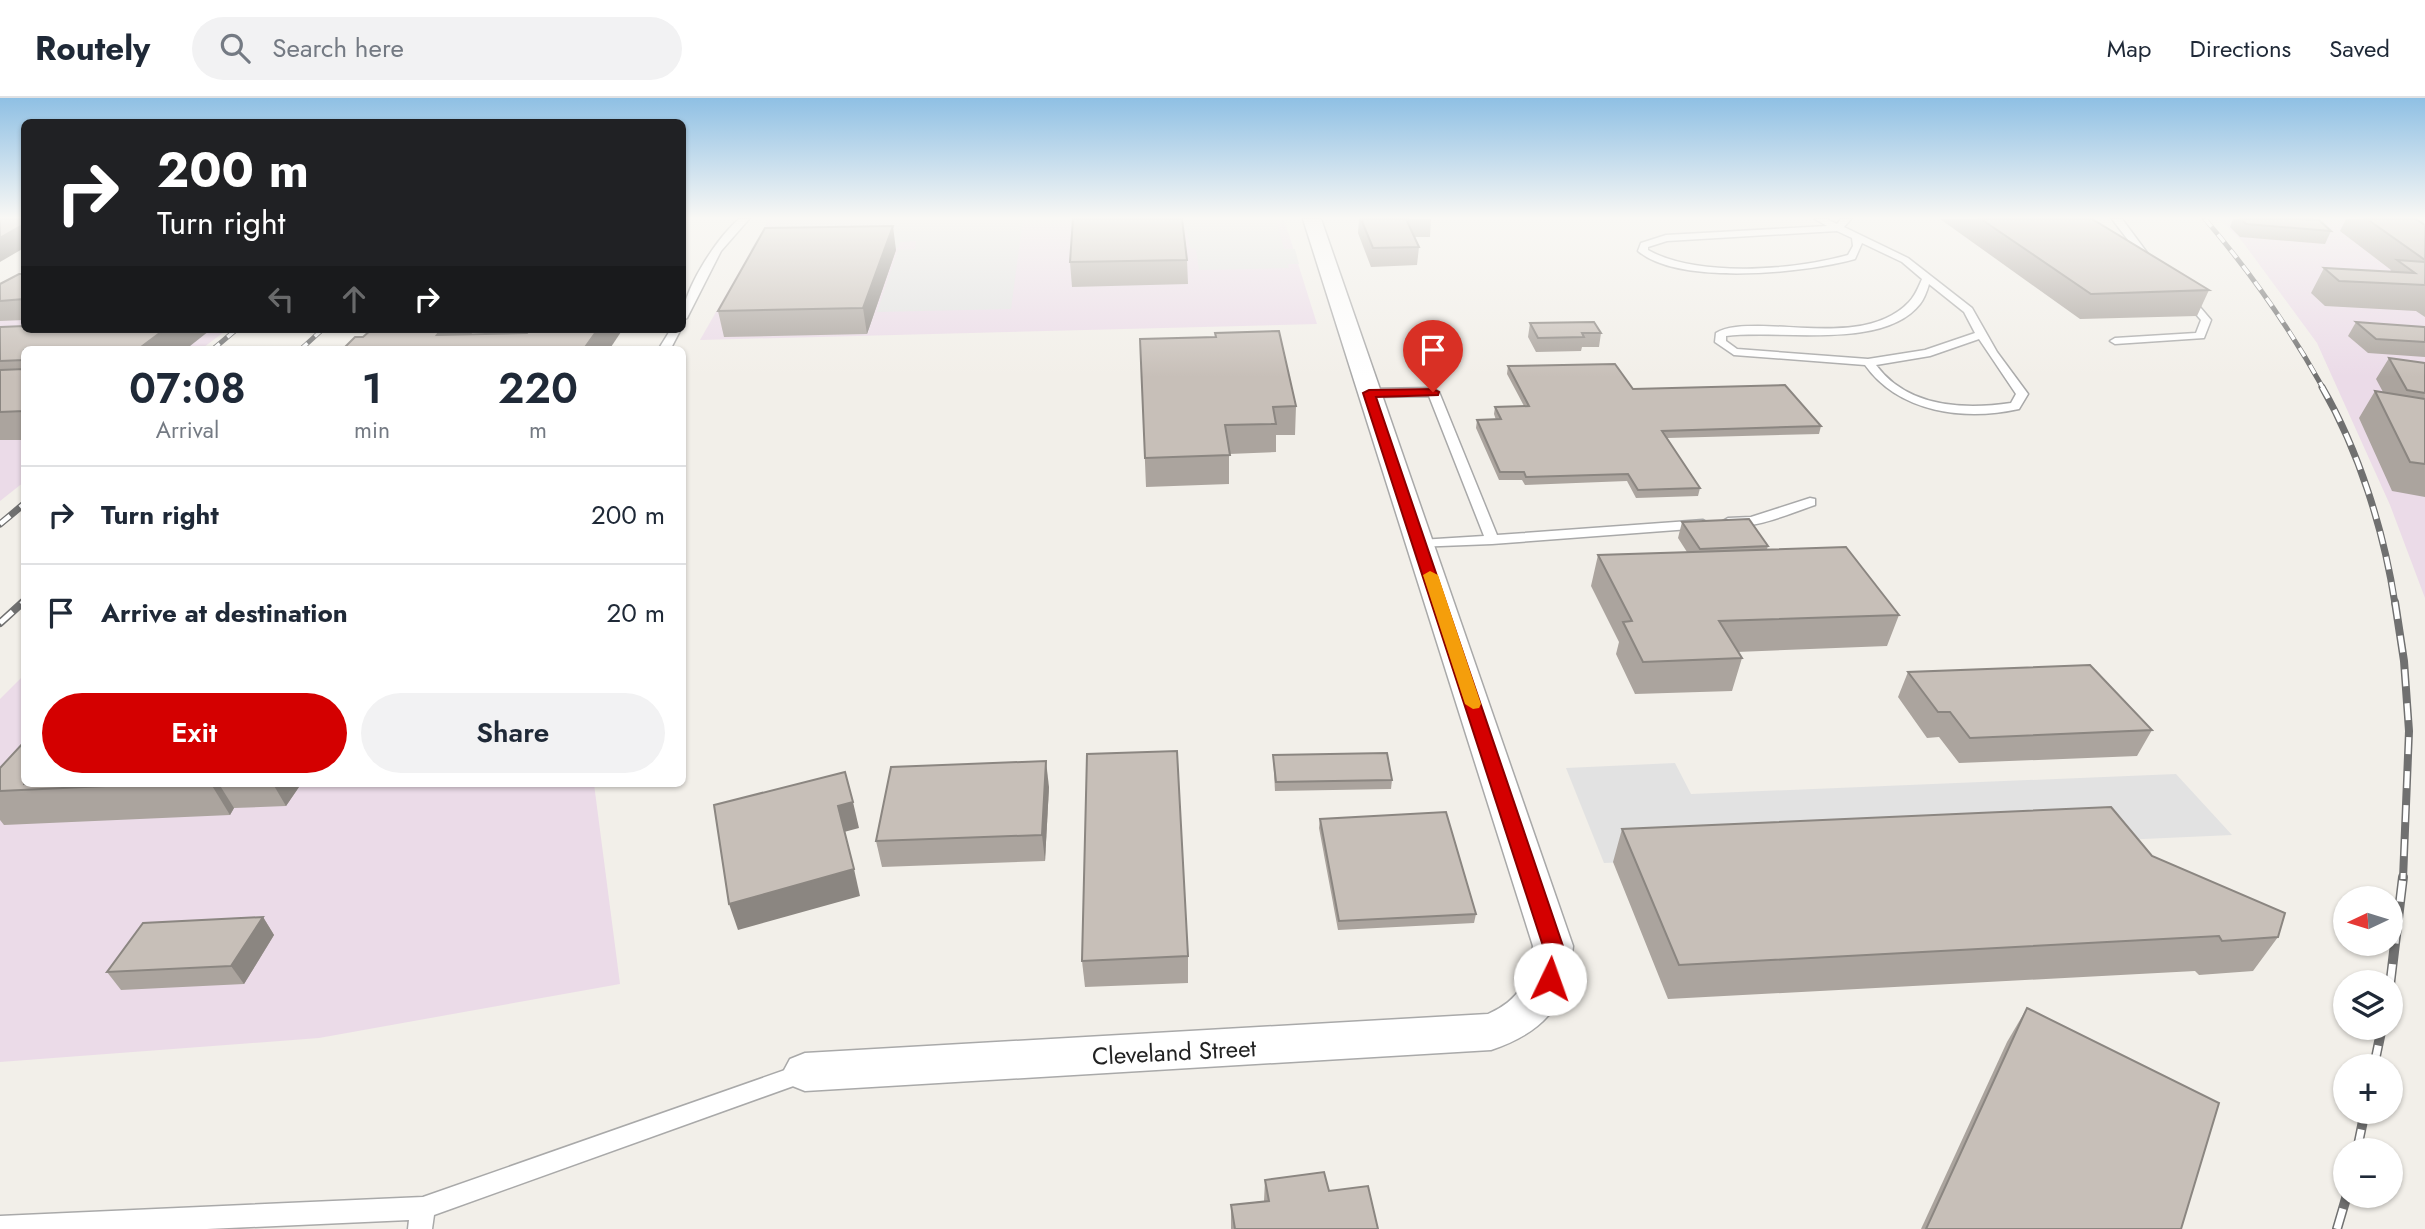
<!DOCTYPE html>
<meta charset="utf-8">
<style>
:root{--surface:#fff;--page:#f2f2f3;--text:#1f2937;--muted:#747a83;--line:#e0e1e3;--accent:#d40000}
body{margin:0;font-family:Jost,sans-serif;background:var(--page);color:var(--text);height:100vh;display:flex;flex-direction:column;font-size:26px;white-space:nowrap}
*{box-sizing:border-box;margin:0}
p{font-size:23px;color:var(--muted)}
.icon{flex:none;width:38px;height:38px;fill:none;stroke:currentColor;stroke-width:2;stroke-linecap:round;stroke-linejoin:round}
.map{position:relative;flex:1;overflow:hidden}
.side{position:absolute;left:21px;top:248px;width:665px;height:441px;display:flex;flex-direction:column;background:var(--surface);border-radius:10px;box-shadow:0 2px 5px #0004}
.side>*{flex:none}
.hud{position:absolute;left:21px;top:21px;width:665px;height:214px;border-radius:10px;box-shadow:0 2px 5px #0004;background:#202124;color:#fff;overflow:hidden}
.needle{width:46px;rotate:266deg}
.controls{position:absolute;left:2333px;top:788px;display:grid;gap:14px}
.controls a{display:grid;place-items:center;width:70px;height:70px;border-radius:50%;background:var(--surface);box-shadow:0 2px 5px #0004;font-size:35px}
.pin{position:absolute;display:grid;place-items:center;width:60px;height:60px;color:#fff;margin:-72px -30px;border-radius:50% 50% 50% 0;rotate:-45deg;box-shadow:0 0 7px #0007}
.pin .icon{rotate:45deg}
.me{position:absolute;width:77px;margin:-38px;rotate:3deg;stroke-linejoin:round;filter:drop-shadow(0 0 5px #0008)}
.turn{display:flex;align-items:center;gap:24px;height:147px;padding:0 21px;font-size:32px}
.turn .icon{width:91px;height:91px;stroke-width:2.5}
.turn b{display:block;font-size:49px;line-height:60px}
.lanes{display:flex;align-items:center;height:66px;padding:0 21px;background:#0003;justify-content:center;gap:35px;direction:ltr}
.lanes .off{opacity:.35}
.eta{display:flex;justify-content:space-evenly;align-items:center;height:119px;text-align:center}
.eta b{font-size:42px;font-weight:600;line-height:49px}
.cta{display:flex;gap:14px;margin-top:auto;padding:14px 21px}
.cta a{flex:1;height:80px;border-radius:42px;background:var(--accent);color:#fff;font-size:28px;font-weight:600;line-height:80px;text-align:center}
.cta a+a{background:var(--page);color:var(--text)}
ul{padding:0;list-style:none}
li{display:flex;align-items:center;gap:21px;height:98px;padding:0 21px;border-top:2px solid var(--line)}
li div{flex:1}
li b{display:block;font-size:26px}
li em{font-style:normal}
header{display:flex;align-items:center;gap:42px;box-sizing:border-box;height:98px;padding:0 35px;background:var(--surface);border-bottom:2px solid var(--line)}
header strong{font-size:33px}
nav{display:flex;gap:38px;margin-inline-start:auto;font-size:24px}
.search{width:490px;height:63px;background:var(--page);display:flex;align-items:center;gap:18px;box-sizing:border-box;padding:0 24px;border-radius:38px;color:var(--muted);font-size:26px}
.map>svg:first-child{display:block}
</style>
<header>
<strong>Routely</strong>
<div class="search"><svg class="icon" aria-label="search" viewBox="0 0 24 24"><circle cx="10" cy="10" r="6"/><path d="M15 15l6 6"/></svg>Search here</div>
<nav><a>Map</a><a>Directions</a><a>Saved</a></nav>
</header>
<div class="map">
<svg width="2425" height="1131" viewBox="0 0 2425 1131">
<rect width="100%" height="100%" fill="#f2efe9"/>
<!-- industrial -->
<g fill="#ebdbe8">
<polygon points="769,121 1284,121 1317,226 700,242"/>
<polygon points="2219,121 2425,121 2425,500 2390,407 2317,245 2242,143"/>
<polygon points="24,182 24,231 228,231 200,252 24,252 24,384 0,403 0,197"/>
<polygon points="24,577 24,686 594,686 620,886 319,940 0,964 0,601"/>
</g>
<!-- parking -->
<g fill="#e2e2e2">
<polygon points="783,121 1023,121 1011,211 877,214 898,152 915,151 916,143 900,144 898,150 750,153 757,141"/>
<polygon points="1078,121 1276,121 1284,151 1295,151 1299,166 1288,166 1289,170 1199,172 1196,151 1190,150 1187,132 1078,135"/>
<polygon points="1675,665 1691,696 2176,676 2232,737 1604,765 1566,670"/>
</g>
<g fill="none" stroke-linecap="round" stroke-linejoin="round">
<defs>
<g id="service">
<path d="M739,121h10l-28,32 -34,67 -5,3c0,-30 34,-82 57,-102z"/>
<path d="M1815,121h12l10,5 4,-5h10l-7,8 64,31 64,50 25,44 31,42 -9,15c-54,12 -120,4 -154,-44l-131,-10 -19,-13 1,-9c10,-7 29,-7 42,-7 47,0 115,14 151,-24 6,-6 10,-16 13,-23l-20,-17 -40,-19 -7,16c-49,14 -176,27 -217,-8l3,-8 25,-8 161,-9zM1837,133l15,7 1,8 -5,9c-54,15 -150,23 -200,-5v-3l19,-6zM1929,186l35,28 11,21 -50,17 -57,9 -131,-10 -11,-8v-5c53,-7 157,15 194,-32 4,-5 7,-13 9,-20zM1979,241l37,55 -5,9c-48,7 -104,4 -135,-38l54,-9z"/>
<polygon points="2112,121 2122,121 2154,164 2154,168 2148,168"/>
<polygon points="2185,195 2189,196 2211,222 2204,240 2115,246 2110,243 2115,240 2196,235 2201,222 2180,198"/>
<polygon points="671,231 681,231 670,252 658,252"/>
<polygon points="1433,290 1439,294 1497,437 1703,422 1710,426 1703,430 1492,446 1415,449 1413,446 1415,443 1420,442 1484,438 1429,298 1369,299 1363,295 1369,291"/>
<path d="M1810,400l5,1v6c-21,7 -76,31 -94,17l7,-4 23,-1z"/>
<polygon points="805,965 813,967 816,974 813,981 434,1117 432,1131 408,1131 409,1122 207,1131 0,1131 0,1118 423,1099"/>
</g>
<path id="minor" d="M1303,121h18l252,727c-6,59 -27,85 -82,104l-686,41 -15,-6 -7,-13 7,-13 15,-6 683,-39c32,-14 41,-34 45,-68z"/>
</defs>
<!-- service casing -->
<use href="#service" stroke="#a9a9a9" stroke-width="3"/>
<!-- minor casing -->
<use href="#minor" stroke="#a9a9a9" stroke-width="3"/>
<!-- service -->
<use href="#service" fill="#fff" fill-rule="evenodd"/>
<!-- minor -->
<use href="#minor" fill="#fff" fill-rule="evenodd"/>
<defs>
<g id="rail-far3">
<path d="M2205,121c46,54 84,108 118,169"/>
<polyline points="212,252 237,231"/>
<polyline points="300,252 323,231"/>
</g>
<g id="rail-far2">
<path d="M2322,289c37,64 62,144 73,217"/>
<polyline points="0,426 24,406"/>
<polyline points="21,506 24,503"/>
</g>
<g id="rail-far1">
<polyline points="2395,504 2404,563 2409,633 2403,781"/>
<polyline points="0,525 23,504"/>
</g>
<g id="rail">
<polyline points="2390,887 2403,779"/>
<polyline points="2374,968 2382,929"/>
<polyline points="2357,1052 2365,1013"/>
<polyline points="2337,1131 2347,1097"/>
</g>
</defs>
<!-- rail-far3 casing -->
<use href="#rail-far3" stroke="#707070" stroke-width="5"/>
<!-- rail-far2 casing -->
<use href="#rail-far2" stroke="#707070" stroke-width="7"/>
<!-- rail-far1 casing -->
<use href="#rail-far1" stroke="#707070" stroke-width="8"/>
<!-- rail casing -->
<use href="#rail" stroke="#707070" stroke-width="10"/>
<!-- rail-far3 -->
<use href="#rail-far3" stroke="#fff" stroke-width="3.5" stroke-dasharray="10" stroke-linecap="butt"/>
<!-- rail-far2 -->
<use href="#rail-far2" stroke="#fff" stroke-width="4.5" stroke-dasharray="13" stroke-linecap="butt"/>
<!-- rail-far1 -->
<use href="#rail-far1" stroke="#fff" stroke-width="5" stroke-dasharray="17" stroke-linecap="butt"/>
<!-- rail -->
<use href="#rail" stroke="#fff" stroke-width="7" stroke-dasharray="21" stroke-linecap="butt"/>
</g>
<!-- wall -->
<g fill="#aba49e">
<polygon points="1359,121 1431,121 1430,139 1415,139 1419,149 1417,167 1371,169 1358,135"/>
<polygon points="1940,121 2092,121 2209,192 2197,218 2080,221"/>
<polygon points="2233,121 2300,121 2331,133 2325,146 2240,139 2230,129"/>
<polygon points="2346,121 2416,121 2425,127 2425,219 2416,213 2325,208 2311,195 2324,170 2390,174 2391,172 2340,133"/>
<polygon points="896,152 867,236 724,239 718,213"/>
<polygon points="1187,162 1188,186 1072,189 1070,164"/>
<polygon points="24,176 24,222 0,223 0,186"/>
<polygon points="2356,224 2425,229 2425,259 2368,255 2348,238"/>
<polygon points="1530,225 1601,235 1599,249 1582,249 1581,253 1536,254 1528,239"/>
<polygon points="0,229 24,231 207,231 209,233 24,252 24,342 0,342"/>
<polygon points="1215,235 1296,308 1295,337 1276,337 1276,354 1229,356 1229,386 1146,389 1140,241 1215,239"/>
<polygon points="2389,260 2425,265 2425,399 2392,393 2359,320 2375,293 2383,294 2376,281"/>
<polygon points="1508,268 1633,291 1821,328 1819,336 1667,340 1700,390 1698,398 1636,400 1627,383 1525,387 1522,382 1499,382 1476,330 1477,322 1496,322 1494,316 1495,309 1524,308 1507,276"/>
<polygon points="1682,424 1768,448 1767,451 1899,517 1887,548 1737,554 1742,560 1732,593 1635,596 1616,556 1619,544 1591,488 1598,457 1687,454 1678,440"/>
<polygon points="1908,574 2152,632 2137,658 1959,665 1939,639 1927,640 1898,599"/>
<polygon points="1273,657 1392,682 1391,691 1275,693"/>
<polygon points="0,670 24,686 301,686 286,708 234,710 230,717 4,727 0,722"/>
<polygon points="1049,689 1045,763 882,769 876,743"/>
<polygon points="1320,721 1476,816 1474,825 1338,832 1319,730"/>
<polygon points="1622,731 2152,758 2278,839 2253,873 2199,877 2195,873 1668,901 1613,764"/>
<polygon points="263,819 274,837 244,886 121,892 107,874"/>
<polygon points="1188,858 1188,885 1085,889 1082,863"/>
<polygon points="2027,910 2181,1131 1921,1131 2007,944"/>
<polygon points="1265,1082 1329,1093 1378,1131 1231,1131 1231,1107 1264,1103"/>
</g>
<!-- shaded-wall -->
<g fill="#8b8681">
<polygon points="24,126 24,150 0,164 0,140"/>
<polygon points="893,128 896,152 867,236 863,210"/>
<polygon points="165,231 207,231 209,233 185,252 137,252"/>
<polygon points="442,231 476,231 457,252 437,237"/>
<polygon points="598,231 623,231 609,252 583,252"/>
<polygon points="1046,663 1049,689 1045,763 1042,737"/>
<polygon points="211,686 219,686 234,710 230,717"/>
<polygon points="273,686 301,686 286,708"/>
<polygon points="853,704 859,730 844,734 838,708"/>
<polygon points="854,771 860,798 738,832 729,806"/>
<polygon points="263,819 274,837 244,886 231,868"/>
</g>
<!-- building -->
<g fill="#c7bfb8" stroke="#8b8681" stroke-width="2">
<polygon points="0,121 24,121 24,126 0,140"/>
<polygon points="1073,121 1182,121 1187,162 1070,164"/>
<polygon points="1361,121 1410,121 1406,121 1419,149 1373,150"/>
<polygon points="1981,121 2092,121 2209,192 2091,196"/>
<polygon points="2241,121 2300,121 2319,122 2331,133 2246,126"/>
<polygon points="2367,121 2416,121 2425,127 2425,162"/>
<polygon points="893,128 863,210 718,213 765,130"/>
<polygon points="2397,162 2425,164 2425,187 2339,183 2324,170 2415,175"/>
<polygon points="19,176 24,176 24,201 0,203 0,186"/>
<polygon points="1594,224 1601,235 1582,235 1584,239 1538,240 1530,225"/>
<polygon points="2356,224 2425,229 2425,244 2376,241"/>
<polygon points="24,228 24,231 165,231 137,252 24,252 24,262 0,263 0,229"/>
<polygon points="372,231 442,231 437,237 527,235 530,231 598,231 583,252 342,252 355,239 363,239"/>
<polygon points="1279,233 1296,308 1273,309 1276,326 1225,327 1230,357 1145,360 1140,241 1216,239 1215,235"/>
<polygon points="2389,260 2425,265 2425,295 2407,292"/>
<polygon points="1615,266 1633,291 1785,287 1821,328 1662,333 1700,390 1638,392 1628,376 1526,379 1524,374 1500,374 1477,322 1501,321 1495,309 1529,308 1508,268"/>
<polygon points="24,271 24,313 0,314 0,272"/>
<polygon points="2375,293 2425,301 2425,366 2410,364"/>
<polygon points="1749,421 1768,448 1700,451 1682,424"/>
<polygon points="1846,449 1899,517 1719,523 1742,560 1643,564 1623,524 1632,523 1598,457"/>
<polygon points="2090,567 2152,632 1970,640 1950,614 1938,614 1908,574"/>
<polygon points="24,644 24,686 147,686 0,693 0,670"/>
<polygon points="1177,653 1188,858 1082,863 1087,656"/>
<polygon points="1387,655 1392,682 1276,684 1273,657"/>
<polygon points="1046,663 1042,737 876,743 891,669"/>
<polygon points="845,674 853,704 838,708 854,771 729,806 714,707"/>
<polygon points="2111,709 2152,758 2285,815 2278,839 2222,843 2219,838 1679,867 1622,731"/>
<polygon points="1446,714 1476,816 1339,823 1320,721"/>
<polygon points="263,819 231,868 107,874 143,825"/>
<polygon points="2027,910 2219,1005 2181,1131 1926,1131"/>
<polygon points="1324,1074 1329,1093 1368,1088 1378,1131 1235,1131 1231,1107 1269,1103 1265,1082"/>
</g>
<!-- sky -->
<linearGradient id="sky" x2="0" y2="1"><stop stop-color="#8fc0e4"/><stop offset="0.43" stop-color="#f9f8f5"/><stop offset="1" stop-color="#f9f8f5" stop-opacity="0"/></linearGradient>
<rect width="2425" height="279" fill="url(#sky)"/>
<!-- route -->
<polygon fill="#d40000" stroke="#8a0000" stroke-width="2" points="1433,291 1439,294 1438,297 1376,299 1563,848 1558,886 1543,886 1540,881 1543,848 1363,295 1369,292"/>
<!-- slow -->
<polygon fill="#f59e0b" points="1430,473 1438,477 1481,606 1479,610 1473,611 1465,606 1423,477"/>
<g text-anchor="middle" dominant-baseline="central" stroke-width="6" stroke-linejoin="round" paint-order="stroke">
<!-- near-street labels -->
<g font-size="24" fill="#222" stroke="#fff">
<text transform="translate(1174 954) rotate(-3)">Cleveland Street</text>
</g>
</g>
</svg>
<div class="controls">
<a><svg class="needle" viewBox="-14 -14 28 28"><path d="M0-13l5 13h-10z" fill="#e53935"/><path d="M0 13l5-13h-10z" fill="#747a83"/></svg></a>
<a><svg class="icon" aria-label="layers" viewBox="0 0 24 24"><path d="M12 4l9 5-9 5-9-5zM3 14l9 5 9-5"/></svg></a>
<a>+</a>
<a>−</a>
</div>
<div class="pin" style="left:1433px;top:294px;background:#d93025"><svg class="icon" aria-label="arrive" viewBox="0 0 24 24"><path d="M6 21V4h12l-3 4 3 4H6"/></svg></div>
<svg class="me" style="left:1550px;top:881px" viewBox="-20 -20 40 40"><circle r="19" fill="#fff"/><path d="M0-13L10 11 0 6-10 11z" fill="#d40000"/></svg>
<div class="hud">
<div class="turn"><svg class="icon" aria-label="right" viewBox="0 0 24 24"><path d="M7 20v-9h11M14 6l5 5-5 5"/></svg><div><b>200 m</b>Turn right</div></div>
<div class="lanes"><svg class="icon off" aria-label="left" viewBox="0 0 24 24"><path d="M17 20v-9H6M10 6l-5 5 5 5"/></svg><svg class="icon off" aria-label="ahead" viewBox="0 0 24 24"><path d="M12 20V5M6 11l6-6 6 6"/></svg><svg class="icon" aria-label="right" viewBox="0 0 24 24"><path d="M7 20v-9h11M14 6l5 5-5 5"/></svg></div>
</div>
<section class="side">
<div class="eta">
<div><b>07:08</b><p>Arrival</p></div>
<div><b>1</b><p>min</p></div>
<div><b>220</b><p>m</p></div>
</div>
<ul>
<li><svg class="icon" aria-label="right" viewBox="0 0 24 24"><path d="M7 20v-9h11M14 6l5 5-5 5"/></svg><div><b>Turn right</b></div><em>200 m</em></li>
<li><svg class="icon" aria-label="arrive" viewBox="0 0 24 24"><path d="M6 21V4h12l-3 4 3 4H6"/></svg><div><b>Arrive at destination</b></div><em>20 m</em></li>
</ul>
<div class="cta"><a>Exit</a><a>Share</a></div>
</section>
</div>
